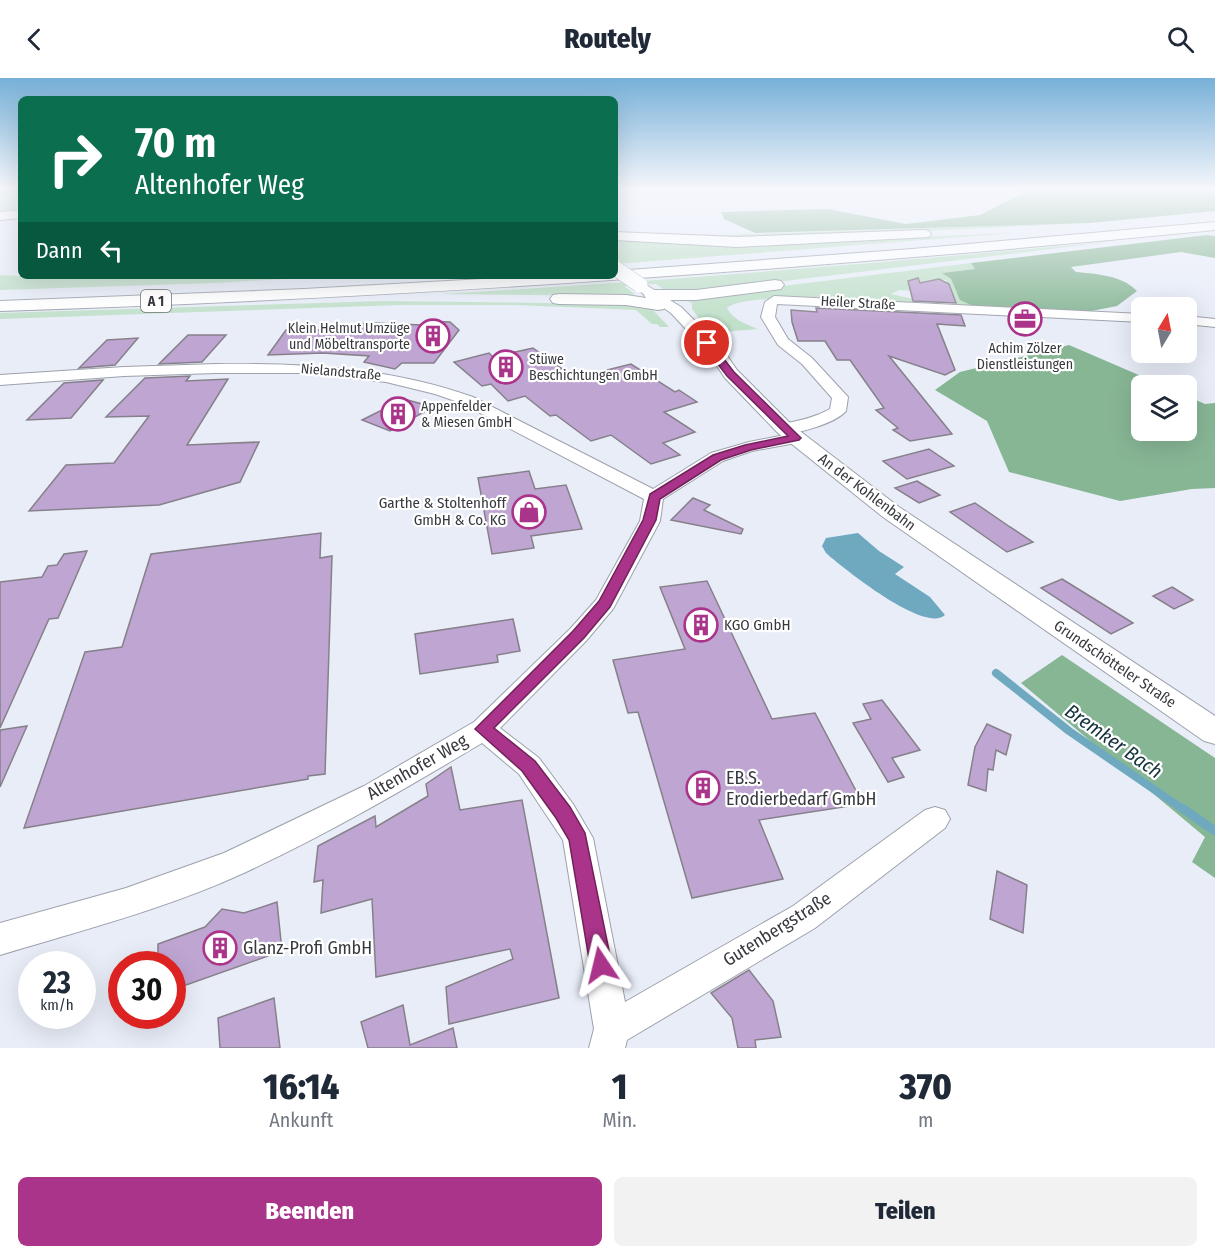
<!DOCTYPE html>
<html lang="de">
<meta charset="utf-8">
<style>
:root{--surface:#fff;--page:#f2f2f3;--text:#1f2937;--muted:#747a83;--accent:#ab348b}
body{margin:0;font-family:"Fira Sans Condensed",sans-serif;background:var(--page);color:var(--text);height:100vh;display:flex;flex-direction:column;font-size:22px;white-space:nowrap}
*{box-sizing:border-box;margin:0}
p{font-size:20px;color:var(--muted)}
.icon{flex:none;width:33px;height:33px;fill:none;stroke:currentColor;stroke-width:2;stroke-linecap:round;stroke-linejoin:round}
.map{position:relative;height:970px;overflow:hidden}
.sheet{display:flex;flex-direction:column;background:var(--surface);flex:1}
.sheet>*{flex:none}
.hud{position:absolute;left:18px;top:18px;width:600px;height:183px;border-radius:9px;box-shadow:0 6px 24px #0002;background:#0b6e4f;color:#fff;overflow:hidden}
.needle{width:39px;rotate:10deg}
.fabs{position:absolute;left:1131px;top:219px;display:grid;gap:12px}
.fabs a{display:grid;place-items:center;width:66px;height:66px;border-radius:9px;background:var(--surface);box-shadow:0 6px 24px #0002;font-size:30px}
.speed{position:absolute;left:18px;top:873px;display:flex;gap:12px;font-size:30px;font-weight:700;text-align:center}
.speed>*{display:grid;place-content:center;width:78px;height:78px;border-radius:50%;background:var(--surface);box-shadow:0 6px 24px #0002;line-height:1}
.speed small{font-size:15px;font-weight:400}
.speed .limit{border:9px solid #d22;background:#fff;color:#111}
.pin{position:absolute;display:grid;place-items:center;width:51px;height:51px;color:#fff;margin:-26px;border:3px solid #fff;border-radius:50%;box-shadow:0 2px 6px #0007}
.me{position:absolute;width:66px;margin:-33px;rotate:350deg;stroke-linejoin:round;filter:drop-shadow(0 0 4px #0008)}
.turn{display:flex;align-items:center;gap:21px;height:126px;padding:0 18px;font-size:27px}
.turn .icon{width:78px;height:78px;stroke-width:2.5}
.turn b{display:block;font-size:42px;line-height:51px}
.then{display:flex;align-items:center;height:57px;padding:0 18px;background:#0003;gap:12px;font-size:22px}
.eta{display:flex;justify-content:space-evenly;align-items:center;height:102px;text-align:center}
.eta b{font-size:36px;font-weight:800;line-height:42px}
.button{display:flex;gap:12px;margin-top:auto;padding:12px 18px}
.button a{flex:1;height:69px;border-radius:9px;background:var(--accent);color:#fff;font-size:24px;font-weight:800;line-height:69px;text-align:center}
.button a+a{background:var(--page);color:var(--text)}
header{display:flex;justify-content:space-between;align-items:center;height:78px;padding:0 18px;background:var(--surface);font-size:27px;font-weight:800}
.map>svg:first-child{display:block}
</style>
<header><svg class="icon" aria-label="back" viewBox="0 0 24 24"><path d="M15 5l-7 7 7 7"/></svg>Routely<svg class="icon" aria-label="search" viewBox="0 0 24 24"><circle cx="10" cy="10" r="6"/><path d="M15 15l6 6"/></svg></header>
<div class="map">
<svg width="1215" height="970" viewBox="0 0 1215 970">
<rect width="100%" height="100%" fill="#e8edf8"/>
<!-- green -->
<g fill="#c0e0c9">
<polygon points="19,113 21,133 0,135 0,115"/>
<polygon points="1089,145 759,161 615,157 615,154 722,157"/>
<polygon points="1013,155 615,186 615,183 620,182 615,179 615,161 763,165"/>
<path d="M1117,163l-414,50h-37l-10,-7 -32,2 11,8 -9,2 -186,-2c227,-13 451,-32 677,-53z"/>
<path d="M971,185l5,6 -33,4 8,6 9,20 15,8 -17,-1 -12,-26h-11l-18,11 -18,-1 -8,4 22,5 3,3h25l1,3c-36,-2 -194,-16 -215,3 6,12 19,16 31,21l-48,4 -18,-24v-6l-4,-1 21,-7z"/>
<polygon points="0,197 21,198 332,198 216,205 0,212"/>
<polygon points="382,223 626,226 652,231 669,249 660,249 657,246 652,246 636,232 517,227 400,227 0,241 0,235"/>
</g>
<!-- forest -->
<g fill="#87b695">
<polygon points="1042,111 1215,111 1215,133 1089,145 755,155 724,141 721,134 828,131 906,146 980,137 1030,112"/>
<path d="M1207,157l8,1v22l-34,-6 -110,15 5,5c20,2 46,3 61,19l-20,15 -36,7 -106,-6 -15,-7 -9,-21 -9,-6 33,-4 -4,-6z"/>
<polygon points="1069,267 1162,307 1142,308 1142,352 1186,352 1187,318 1205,326 1215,325 1215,410 1192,411 1120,423 1009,394 987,343 935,312 960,294"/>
<polygon points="1062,577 1215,680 1215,800 1192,784 1205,759 1021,605"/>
</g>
<!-- water -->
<path fill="#6fa9c0" d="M858,455l21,18 25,16 -9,7 35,23 15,18c-20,19 -102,-47 -119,-62l-4,-7 4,-8z"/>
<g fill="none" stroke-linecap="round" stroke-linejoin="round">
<!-- stream-far2 -->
<polyline stroke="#6fa9c0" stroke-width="3" points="0,114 21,112"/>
<!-- stream-far1 -->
<polyline stroke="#6fa9c0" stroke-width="8" points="996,595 1069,653 1184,732"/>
<!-- stream -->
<polyline stroke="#6fa9c0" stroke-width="9" points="1182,730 1215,753"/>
</g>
<!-- building -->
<g fill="#bfa5d2" stroke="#86808a" stroke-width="1.5">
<polygon points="918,200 920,205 939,201 949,206 956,225 913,223 908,203"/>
<polygon points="816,230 961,237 965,248 937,246 955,292 945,297 889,278 952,356 910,363 893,352 898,350 876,332 884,330 850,282 837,282 825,263 798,263 792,244 791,232 817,234"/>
<polygon points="426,243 450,244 459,252 434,285 402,285 395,291 364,284 369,278 323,275 268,277 286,252 352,252 357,246 374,245 422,247"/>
<polygon points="188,257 226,257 202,284 159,286"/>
<polygon points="138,260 115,287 79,290 107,262"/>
<polygon points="533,270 575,300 631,286 675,314 679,312 697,324 664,334 695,354 663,365 680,377 651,386 611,357 591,363 556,337 550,338 525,318 508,323 491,306 482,308 454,284 489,275 493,279"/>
<polygon points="190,298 186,303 228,301 187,367 259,364 240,404 159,427 29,433 66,387 114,385 149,338 106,339 145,300"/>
<polygon points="103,302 71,340 27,342 64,305"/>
<polygon points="404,321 433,329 390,353 362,342"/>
<polygon points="929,371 954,388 907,401 883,383"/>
<polygon points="529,393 535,411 566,407 582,451 531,458 534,470 492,476 478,400"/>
<polygon points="917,403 940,417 919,425 895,410"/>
<polygon points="693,420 710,427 704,432 743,451 741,456 671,442"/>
<polygon points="975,425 1010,449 1033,464 1007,474 950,434"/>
<polygon points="321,455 320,480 332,478 325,696 308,698 308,701 24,750 85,574 122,569 151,476"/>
<polygon points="87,473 58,540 49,541 0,650 0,504 42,499 48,488 57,487 64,476"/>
<polygon points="1062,501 1096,522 1133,545 1111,556 1041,510"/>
<polygon points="707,503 772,641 815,635 863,726 759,742 783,801 692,820 638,634 628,635 613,582 685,571 660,509"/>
<polygon points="1172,509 1193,522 1174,531 1153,518"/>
<polygon points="513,541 520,573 497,577 498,584 420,596 415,556"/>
<polygon points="882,622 920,672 892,680 904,699 888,704 853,645 871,641 863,626"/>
<polygon points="987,646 1011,657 1006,677 996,672 993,692 988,691 986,713 968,707 975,669"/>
<polygon points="27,648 0,709 0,652"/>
<polygon points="451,689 460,732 522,722 559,920 449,946 446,909 513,881 510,871 376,899 372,821 321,835 323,802 314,804 318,768 375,738 376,749 428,718 426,706"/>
<polygon points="997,793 1027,807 1023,855 990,841"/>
<polygon points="277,824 282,873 172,912 172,886 158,886 158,866 205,849 222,831 244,835"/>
<polygon points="749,892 773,923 781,959 755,962 756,970 738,970 732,940 711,915"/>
<polygon points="274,920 280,970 220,970 218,940"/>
<polygon points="403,927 410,967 453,950 457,970 368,970 361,944"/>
</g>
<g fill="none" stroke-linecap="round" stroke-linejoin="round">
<defs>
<g id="minor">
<path d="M774,218l368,18v8l-365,-18 -2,13 13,22 24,19 36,39 -2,14c-10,12 -52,25 -67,22l-2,-4 2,-4c18,-4 35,-7 51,-16l2,-11 -30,-34 -24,-19 -17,-28 4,-15z"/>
<polygon points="1186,238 1215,241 1215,249 1186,246"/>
<path d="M216,286c88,-1 173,3 257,33l180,92 58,-36 38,-11 46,-9 6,1 2,4 -2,4 -49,9 -29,10 -60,38 -3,22 -47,88 -27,32 -86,87 39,30 34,46 20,34 32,164 168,-96 132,-96 10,-3 10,3 5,9 -5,9 -130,100 -188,112 -2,8h-36l5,-19 -31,-189 -44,-66 -37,-31c-77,46 -154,91 -236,129 -78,36 -163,58 -246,83v-32l126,-35 98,-35 140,-67 110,-64 96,-93 26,-29 44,-79 4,-22 -183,-96 -26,-9 -49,-12 -83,-9h-87l-92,3 -124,9v-10l124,-8z"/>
</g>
<g id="major">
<polygon points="21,132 21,140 0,142 0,134"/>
<polygon points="640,203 681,229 721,269 737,292 792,347 899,429 1215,638 1215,666 1204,663 883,439 778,355 725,300 709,276 671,235 635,210 633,207 635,204"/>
</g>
<g id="highway">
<path d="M1215,144v8c-404,39 -809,68 -1215,81v-10l304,-12 232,-13h79v-5l297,-22z"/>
<polygon points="924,152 929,153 931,156 929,159 737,169 615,162 615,154 737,159"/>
<polygon points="775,202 781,203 784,207 781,211 696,222 661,222 667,227 664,231 658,232 626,227 559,226 553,225 550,221 553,217 559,216 626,217 646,220 644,217 647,213 653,212 696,212"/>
</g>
</defs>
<!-- minor casing -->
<use href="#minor" stroke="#9ca1ab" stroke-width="2"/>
<!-- major casing -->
<use href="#major" stroke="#9ca1ab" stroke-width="2"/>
<!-- highway casing -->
<use href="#highway" stroke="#9ca1ab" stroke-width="2"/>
<!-- minor -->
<use href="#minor" fill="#fff" fill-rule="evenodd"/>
<!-- major -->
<use href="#major" fill="#fff" fill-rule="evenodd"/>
<!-- highway -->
<use href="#highway" fill="#fff" fill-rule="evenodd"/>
<defs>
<polyline id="major-bridge" points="615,190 640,207"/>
</defs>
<!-- major-bridge casing -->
<use href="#major-bridge" stroke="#9ca1ab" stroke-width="16" stroke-linecap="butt"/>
<!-- major-bridge -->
<use href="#major-bridge" stroke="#fff" stroke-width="15"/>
</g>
<!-- sky -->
<linearGradient id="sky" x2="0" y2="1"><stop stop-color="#77b0d8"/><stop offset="0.45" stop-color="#f5f7fc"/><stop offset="1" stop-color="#f5f7fc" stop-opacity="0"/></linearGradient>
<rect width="1215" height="246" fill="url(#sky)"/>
<!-- route -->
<polygon fill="#ab348b" stroke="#6f225a" stroke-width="1.5" points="704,263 710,263 734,294 801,360 799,362 751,372 721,382 660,421 656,442 610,529 584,560 494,650 535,683 570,729 585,755 612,887 609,895 601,898 593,895 590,887 569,762 556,740 522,693 475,651 573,553 599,523 643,442 650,416 713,377 745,367 788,358 727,298 702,265"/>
<!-- icons -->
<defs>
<symbol id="office-ring" viewBox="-11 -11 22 22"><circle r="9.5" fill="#fff" stroke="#ab348b" stroke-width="1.5"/><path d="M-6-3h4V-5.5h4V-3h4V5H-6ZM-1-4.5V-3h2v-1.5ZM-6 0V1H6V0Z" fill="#ab348b"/></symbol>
<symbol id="building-ring" viewBox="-11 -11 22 22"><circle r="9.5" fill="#fff" stroke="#ab348b" stroke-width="1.5"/><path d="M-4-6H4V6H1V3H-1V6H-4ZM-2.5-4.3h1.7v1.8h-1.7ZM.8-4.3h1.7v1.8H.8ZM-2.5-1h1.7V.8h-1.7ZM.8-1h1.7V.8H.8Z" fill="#ab348b"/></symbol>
<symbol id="shop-ring" viewBox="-11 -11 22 22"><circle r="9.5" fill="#fff" stroke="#ab348b" stroke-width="1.5"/><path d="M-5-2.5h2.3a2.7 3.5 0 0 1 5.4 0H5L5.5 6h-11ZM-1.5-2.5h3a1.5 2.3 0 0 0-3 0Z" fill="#ab348b"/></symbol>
</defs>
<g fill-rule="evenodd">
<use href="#office-ring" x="1006" y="222" width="38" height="38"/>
<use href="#building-ring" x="414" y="239" width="38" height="38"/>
<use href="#building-ring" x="487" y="270" width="38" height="38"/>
<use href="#building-ring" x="379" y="317" width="38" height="38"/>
<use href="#shop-ring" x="510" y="415" width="38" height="38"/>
<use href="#building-ring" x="682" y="528" width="38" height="38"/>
<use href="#building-ring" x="684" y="691" width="38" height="38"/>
<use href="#building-ring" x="201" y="851" width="38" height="38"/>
</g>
<g text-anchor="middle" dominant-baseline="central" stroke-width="4.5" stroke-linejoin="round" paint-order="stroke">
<!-- shield labels -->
<rect fill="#fff" stroke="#737478" stroke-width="1.5" x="141" y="212" width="30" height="22" rx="4.5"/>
<g font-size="14" font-weight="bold" fill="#37393e">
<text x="156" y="223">A 1</text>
</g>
<!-- far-street labels -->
<g font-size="14" fill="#37393e" stroke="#fff">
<text transform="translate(858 225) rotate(3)">Heiler Straße</text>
<text transform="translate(341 294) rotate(5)">Nielandstraße</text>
</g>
<!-- far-poi labels -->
<g font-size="14" fill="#37393e" stroke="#fff" text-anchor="start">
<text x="410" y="250" text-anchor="end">Klein Helmut Umzüge<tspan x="410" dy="16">und Möbeltransporte</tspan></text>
<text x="1025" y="270" text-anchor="middle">Achim Zölzer<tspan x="1025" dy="16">Dienstleistungen</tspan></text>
<text x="529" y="281">Stüwe<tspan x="529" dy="16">Beschichtungen GmbH</tspan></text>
<text x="421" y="328">Appenfelder<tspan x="421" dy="16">&amp; Miesen GmbH</tspan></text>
</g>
<!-- street labels -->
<g font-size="15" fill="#37393e" stroke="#fff">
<text transform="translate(867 414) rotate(37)">An der Kohlenbahn</text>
<text transform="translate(1115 586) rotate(34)">Grundschötteler Straße</text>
</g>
<!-- poi labels -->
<g font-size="15" fill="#37393e" stroke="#fff" text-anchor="end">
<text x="506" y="425">Garthe &amp; Stoltenhoff<tspan x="506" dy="17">GmbH &amp; Co. KG</tspan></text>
<text x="724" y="547" text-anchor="start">KGO GmbH</text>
</g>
<!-- near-street labels -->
<g font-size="18" fill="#37393e" stroke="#fff">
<text transform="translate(417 689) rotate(-30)">Altenhofer Weg</text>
<text transform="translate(777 851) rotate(-32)">Gutenbergstraße</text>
</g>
<!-- near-poi labels -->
<g font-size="18" fill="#37393e" stroke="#fff" text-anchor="start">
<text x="726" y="700">EB.S.<tspan x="726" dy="21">Erodierbedarf GmbH</tspan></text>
<text x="243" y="870">Glanz-Profi GmbH</text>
</g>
<!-- near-water labels -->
<g font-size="20" font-style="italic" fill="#15323c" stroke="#fff">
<text transform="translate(1114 663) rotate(35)">Bremker Bach</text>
</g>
</g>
</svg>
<div class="fabs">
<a><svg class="needle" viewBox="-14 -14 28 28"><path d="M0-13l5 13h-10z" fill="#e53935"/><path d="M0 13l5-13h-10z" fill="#747a83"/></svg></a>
<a><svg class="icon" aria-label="layers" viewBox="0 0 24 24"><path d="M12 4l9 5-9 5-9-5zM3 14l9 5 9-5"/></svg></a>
</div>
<div class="speed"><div>23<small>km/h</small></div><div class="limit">30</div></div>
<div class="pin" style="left:707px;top:265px;background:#d93025"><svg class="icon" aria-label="arrive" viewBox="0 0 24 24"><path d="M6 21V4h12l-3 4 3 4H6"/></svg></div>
<svg class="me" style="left:601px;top:887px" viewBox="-20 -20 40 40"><path d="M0-17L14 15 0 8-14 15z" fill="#ab348b" stroke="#fff" stroke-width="4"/></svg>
<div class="hud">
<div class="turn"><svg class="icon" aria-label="right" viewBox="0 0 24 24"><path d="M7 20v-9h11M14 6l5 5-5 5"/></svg><div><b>70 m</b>Altenhofer Weg</div></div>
<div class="then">Dann<svg class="icon" aria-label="left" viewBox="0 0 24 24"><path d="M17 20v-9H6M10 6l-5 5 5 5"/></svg></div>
</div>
</div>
<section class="sheet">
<div class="eta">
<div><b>16:14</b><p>Ankunft</p></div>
<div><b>1</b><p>Min.</p></div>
<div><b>370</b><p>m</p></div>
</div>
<div class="button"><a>Beenden</a><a>Teilen</a></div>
</section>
